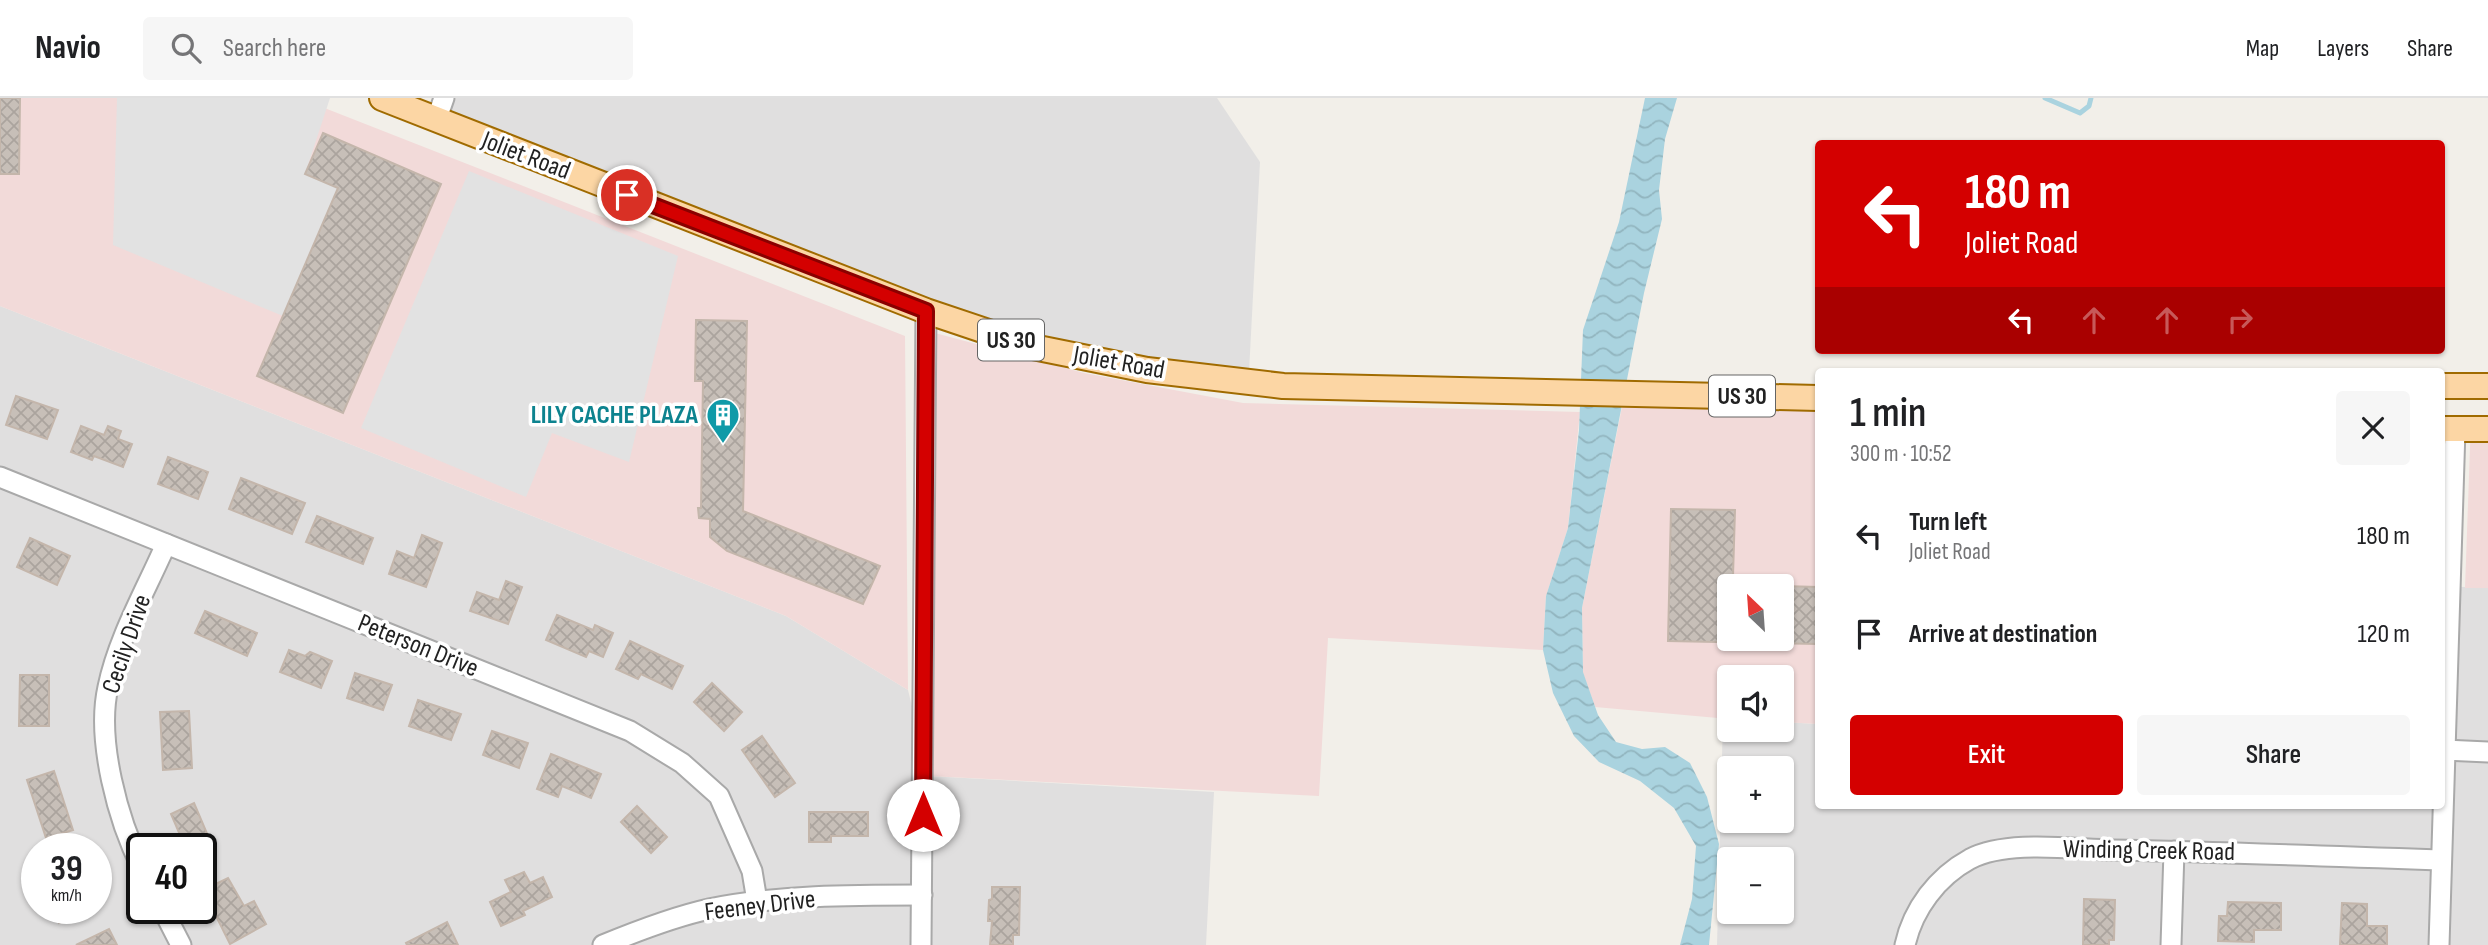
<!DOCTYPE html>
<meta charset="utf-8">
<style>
:root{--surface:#fff;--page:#f6f6f6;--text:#202124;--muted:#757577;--line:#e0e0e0;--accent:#d40000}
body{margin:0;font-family:"Sofia Sans Condensed",sans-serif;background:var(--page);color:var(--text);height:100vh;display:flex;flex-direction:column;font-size:26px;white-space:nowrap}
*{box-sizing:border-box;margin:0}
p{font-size:23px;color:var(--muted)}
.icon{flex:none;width:38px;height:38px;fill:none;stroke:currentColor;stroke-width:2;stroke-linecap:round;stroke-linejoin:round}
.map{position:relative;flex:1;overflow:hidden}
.drawer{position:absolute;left:1815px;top:270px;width:630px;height:441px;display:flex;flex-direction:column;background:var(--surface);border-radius:7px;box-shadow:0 2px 5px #0004}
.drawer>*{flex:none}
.hud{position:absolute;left:1815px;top:42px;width:630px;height:214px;border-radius:7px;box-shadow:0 2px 5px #0004;background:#d40000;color:#fff;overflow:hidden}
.needle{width:46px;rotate:335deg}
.tools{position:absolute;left:1717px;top:476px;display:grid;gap:14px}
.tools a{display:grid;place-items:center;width:77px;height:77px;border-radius:7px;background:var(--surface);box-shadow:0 2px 5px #0004;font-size:35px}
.speed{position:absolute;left:21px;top:735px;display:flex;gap:14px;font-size:35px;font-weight:700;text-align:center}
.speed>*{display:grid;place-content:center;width:91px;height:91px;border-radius:50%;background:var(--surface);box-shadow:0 2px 5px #0004;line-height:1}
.speed small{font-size:18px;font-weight:400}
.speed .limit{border:4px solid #111;border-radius:10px;background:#fff;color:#111}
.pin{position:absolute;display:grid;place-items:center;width:60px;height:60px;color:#fff;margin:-30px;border:4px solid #fff;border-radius:50%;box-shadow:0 2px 7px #0007}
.me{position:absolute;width:77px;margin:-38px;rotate:0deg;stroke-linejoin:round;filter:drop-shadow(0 0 5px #0008)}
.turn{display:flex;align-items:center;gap:24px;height:147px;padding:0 35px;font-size:32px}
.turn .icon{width:91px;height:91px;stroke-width:2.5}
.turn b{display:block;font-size:49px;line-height:60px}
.lanes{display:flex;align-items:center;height:66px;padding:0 35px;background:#0003;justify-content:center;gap:35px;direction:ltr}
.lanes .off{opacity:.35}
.round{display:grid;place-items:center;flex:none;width:74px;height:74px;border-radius:7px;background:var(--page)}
.overview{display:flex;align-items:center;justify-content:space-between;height:119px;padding:0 35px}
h1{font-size:42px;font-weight:600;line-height:52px}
.button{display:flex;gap:14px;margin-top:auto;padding:14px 35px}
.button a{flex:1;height:80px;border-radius:7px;background:var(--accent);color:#fff;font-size:28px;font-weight:600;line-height:80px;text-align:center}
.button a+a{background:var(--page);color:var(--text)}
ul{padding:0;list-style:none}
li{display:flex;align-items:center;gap:21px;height:98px;padding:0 35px}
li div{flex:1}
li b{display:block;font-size:26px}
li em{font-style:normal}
header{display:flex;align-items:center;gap:42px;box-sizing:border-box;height:98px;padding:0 35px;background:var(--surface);border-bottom:2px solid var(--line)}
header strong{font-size:33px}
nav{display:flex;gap:38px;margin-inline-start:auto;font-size:24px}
.search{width:490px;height:63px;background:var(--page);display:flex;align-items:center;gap:18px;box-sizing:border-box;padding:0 24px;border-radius:7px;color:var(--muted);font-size:26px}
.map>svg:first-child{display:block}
</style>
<header>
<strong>Navio</strong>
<div class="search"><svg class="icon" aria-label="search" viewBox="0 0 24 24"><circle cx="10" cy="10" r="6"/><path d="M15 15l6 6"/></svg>Search here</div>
<nav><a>Map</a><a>Layers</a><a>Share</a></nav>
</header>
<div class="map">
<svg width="2488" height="847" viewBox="0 0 2488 847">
<defs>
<pattern id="water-waves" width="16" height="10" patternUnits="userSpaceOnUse" patternTransform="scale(1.75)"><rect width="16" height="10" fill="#aad3df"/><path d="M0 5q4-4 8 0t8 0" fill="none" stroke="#92b5bf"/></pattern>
<pattern id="building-cross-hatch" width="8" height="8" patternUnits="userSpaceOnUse" patternTransform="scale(1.75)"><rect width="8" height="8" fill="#c7bfb8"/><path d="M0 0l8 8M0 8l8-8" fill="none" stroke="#aba49e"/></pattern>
</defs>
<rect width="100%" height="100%" fill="#f2efe9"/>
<!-- residential -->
<g fill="#e0dfdf" fill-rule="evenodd">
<polygon points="456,0 1217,0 1260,64 1249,274 1099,252 962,214 449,17"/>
<path d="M0,208l786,310 122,74 21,86 285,16 -8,153h-1206zM37,751h59v59h-59zM142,751h59v59h-59z"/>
<path d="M2441,488l47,2v357h-771l6,-226h6v11h53v-8l36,2v81h623zM1729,670h53v53h-53zM1729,761h53v53h-53z"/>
</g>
<!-- commercial -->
<g fill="#f2dad9" fill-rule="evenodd">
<polygon points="0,0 299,0 905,238 908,592 786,518 0,208"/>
<polygon points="935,235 1084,275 1243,305 1580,314 1568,430 1546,498 1543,552 1328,540 1319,698 929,678"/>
<path d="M1622,309l196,1v316l-36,-2v-45h-53v42l-134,-12 -12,-34 -1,-65zM1729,488h53v53h-53z"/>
<polygon points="2471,322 2488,323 2488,490 2465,490"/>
</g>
<!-- parking -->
<g fill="#e2e2e2">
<polygon points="117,0 330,0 305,76 338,90 283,218 113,147"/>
<polygon points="469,73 678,158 629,364 552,335 526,399 361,330"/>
</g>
<!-- water -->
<polygon fill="url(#water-waves)" points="1645,0 1677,0 1665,41 1659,92 1662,121 1644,195 1582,510 1583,574 1598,617 1616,644 1642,651 1665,649 1690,665 1707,699 1719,746 1709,847 1680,847 1692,801 1696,748 1674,710 1640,683 1599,664 1574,638 1553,595 1543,552 1546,498 1568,430 1579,332 1583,232 1619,124"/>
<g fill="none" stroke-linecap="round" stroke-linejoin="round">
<!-- stream -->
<polyline stroke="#aad3df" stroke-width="5" points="2045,0 2080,15 2089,8 2091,0"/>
</g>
<!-- building -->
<g fill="url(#building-cross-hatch)" stroke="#c4b6ab" stroke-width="2">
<polygon points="0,0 20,0 19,76 0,76"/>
<polygon points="323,35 441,86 343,315 257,278 338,90 305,76"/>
<polygon points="696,222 747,223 743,413 880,468 863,506 727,453 710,439 710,421 699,420 698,410 701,410 703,283 695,283"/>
<polygon points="16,298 58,312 47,341 6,327"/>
<polygon points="81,328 104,337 108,328 121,333 118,341 132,346 123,369 94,358 92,362 71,354"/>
<polygon points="168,359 208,374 198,401 158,386"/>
<polygon points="241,380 305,405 292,436 229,411"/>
<polygon points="1671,411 1735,412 1733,478 1742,488 1773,488 1729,488 1729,541 1782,541 1782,488 1818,489 1818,546 1668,543"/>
<polygon points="317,418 373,440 363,466 306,444"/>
<polygon points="422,437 442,445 426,489 389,476 397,453 414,460"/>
<polygon points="30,440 70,458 57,487 17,469"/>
<polygon points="506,483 522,489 508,526 470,513 477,494 499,502"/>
<polygon points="205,513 257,535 247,558 195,535"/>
<polygon points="557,517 593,532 595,527 613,535 603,559 589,553 586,559 546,542"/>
<polygon points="630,543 683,568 672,591 641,576 638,581 616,571"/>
<polygon points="289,552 305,558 310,554 332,563 321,590 280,574"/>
<polygon points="355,575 392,587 383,612 347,600"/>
<polygon points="20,577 49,577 49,628 19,628"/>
<polygon points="712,585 742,614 724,633 694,604"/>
<polygon points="418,602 461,616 451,642 409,628"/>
<polygon points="189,613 192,670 163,672 160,614"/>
<polygon points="492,633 528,645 519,670 483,657"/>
<polygon points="762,638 795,685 775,699 742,652"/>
<polygon points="551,656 601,676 591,700 562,688 558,699 537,691"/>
<polygon points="54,673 73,732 46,740 27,682"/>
<polygon points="194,705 211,745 198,751 186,751 171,716"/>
<polygon points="637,708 667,739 651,755 621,724"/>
<polygon points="809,714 868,714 868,738 831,738 831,744 809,744"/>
<polygon points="524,774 530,785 543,779 552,799 523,813 525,817 501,828 490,804 511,794 505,782"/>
<polygon points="228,780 244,808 254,803 266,826 230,846 203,792"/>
<polygon points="992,789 1020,789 1019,837 1013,837 1013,847 990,847 992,823 988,823 989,802 992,801"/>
<polygon points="2084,801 2115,802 2114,842 2109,842 2109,847 2083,847"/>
<polygon points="2228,804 2281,805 2281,832 2254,832 2254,844 2218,843 2219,818 2227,818"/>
<polygon points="2342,805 2367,806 2367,828 2387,828 2387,847 2340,847"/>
<polygon points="53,810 84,810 86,814 59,825"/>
<polygon points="447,824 458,847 407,847 406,845"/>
<polygon points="109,831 117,847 76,847"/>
</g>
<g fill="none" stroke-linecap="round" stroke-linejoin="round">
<defs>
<g id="minor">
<polyline points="436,23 444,0"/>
<polyline points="0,379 630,633 682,665 719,698 752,773 757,803"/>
<polyline points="2444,652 2488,654"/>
<path d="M142,770c-24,-47 -46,-128 -34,-181 10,-49 38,-97 58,-143"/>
<polyline points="162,810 181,847"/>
<path d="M603,847c34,-14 70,-28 106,-36 69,-14 142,-14 213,-14"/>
<polyline points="921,847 926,213"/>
<path d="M1905,847c8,-36 32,-68 65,-86 37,-19 100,-10 142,-9 109,2 219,6 328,10"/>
<polyline points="2171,847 2174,753"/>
<polyline points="2439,847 2455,331"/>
</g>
<g id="major">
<polyline points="382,0 926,213 1033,249 1147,272 1283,288 1818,300"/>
<polyline points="2441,288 2488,288"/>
<polyline points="2441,331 2488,331"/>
</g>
</defs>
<!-- minor casing -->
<use href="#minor" stroke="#a9a9a9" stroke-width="23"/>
<!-- major casing -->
<use href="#major" stroke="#a06b00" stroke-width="28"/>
<!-- minor -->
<use href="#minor" stroke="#fff" stroke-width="19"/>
<!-- major -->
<use href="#major" stroke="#fcd6a4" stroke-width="24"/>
</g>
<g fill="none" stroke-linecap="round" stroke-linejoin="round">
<defs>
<polyline id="route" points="627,97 926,213 923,717"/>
</defs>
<!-- route casing -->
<use href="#route" stroke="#8a0000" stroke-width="18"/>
<!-- route -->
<use href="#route" stroke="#d40000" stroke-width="12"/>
</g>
<!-- icons -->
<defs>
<symbol id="building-pin" viewBox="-11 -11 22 30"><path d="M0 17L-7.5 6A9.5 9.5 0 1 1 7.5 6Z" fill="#0f9aa8" stroke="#fff"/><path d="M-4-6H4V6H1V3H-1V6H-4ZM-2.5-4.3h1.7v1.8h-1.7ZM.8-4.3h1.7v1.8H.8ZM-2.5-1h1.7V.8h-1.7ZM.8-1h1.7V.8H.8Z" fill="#fff"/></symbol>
</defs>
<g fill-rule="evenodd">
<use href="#building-pin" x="704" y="298" width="38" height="52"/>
</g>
<g text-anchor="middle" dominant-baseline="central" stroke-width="7" stroke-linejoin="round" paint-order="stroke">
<!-- shield labels -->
<g fill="#fff" stroke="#646464" stroke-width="2">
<rect x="978" y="221.5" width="66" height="41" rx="5"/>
<rect x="1709" y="277.5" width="66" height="41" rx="5"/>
</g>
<g font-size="24" font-weight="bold" fill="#222">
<text x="1011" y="242">US 30</text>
<text x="1742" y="298">US 30</text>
</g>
<!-- street labels -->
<g font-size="26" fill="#222" stroke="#fff">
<text transform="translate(526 58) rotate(21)">Joliet Road</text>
<text transform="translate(1119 265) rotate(10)">Joliet Road</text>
<text transform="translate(127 546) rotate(-71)">Cecily Drive</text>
<text transform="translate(418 548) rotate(22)">Peterson Drive</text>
<text transform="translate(2149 753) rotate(1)">Winding Creek Road</text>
<text transform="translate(760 808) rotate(-7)">Feeney Drive</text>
</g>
<!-- culture labels -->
<g font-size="26" font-weight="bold" fill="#0d838f" stroke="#fff" text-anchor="end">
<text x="698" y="317">LILY CACHE PLAZA</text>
</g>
</g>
</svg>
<div class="tools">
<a><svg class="needle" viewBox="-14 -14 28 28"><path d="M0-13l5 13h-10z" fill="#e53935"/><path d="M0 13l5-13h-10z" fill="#757577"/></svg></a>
<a><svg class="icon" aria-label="sound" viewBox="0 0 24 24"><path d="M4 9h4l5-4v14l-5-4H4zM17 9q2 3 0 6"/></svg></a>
<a>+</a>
<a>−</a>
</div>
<div class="speed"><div>39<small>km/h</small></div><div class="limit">40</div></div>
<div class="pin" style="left:627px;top:97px;background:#d93025"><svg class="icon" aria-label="arrive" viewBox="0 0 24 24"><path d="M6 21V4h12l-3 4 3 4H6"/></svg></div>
<svg class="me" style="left:923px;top:717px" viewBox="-20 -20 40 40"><circle r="19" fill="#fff"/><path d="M0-13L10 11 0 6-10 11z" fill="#d40000"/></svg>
<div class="hud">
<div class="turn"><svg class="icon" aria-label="left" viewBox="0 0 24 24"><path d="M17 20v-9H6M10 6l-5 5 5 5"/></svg><div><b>180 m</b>Joliet Road</div></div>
<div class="lanes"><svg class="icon" aria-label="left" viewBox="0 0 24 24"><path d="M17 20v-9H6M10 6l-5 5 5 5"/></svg><svg class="icon off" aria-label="ahead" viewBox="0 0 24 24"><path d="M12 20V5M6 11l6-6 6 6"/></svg><svg class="icon off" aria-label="ahead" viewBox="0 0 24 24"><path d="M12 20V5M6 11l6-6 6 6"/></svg><svg class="icon off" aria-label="right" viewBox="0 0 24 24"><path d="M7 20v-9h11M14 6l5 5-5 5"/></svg></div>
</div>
<section class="drawer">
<div class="overview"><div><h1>1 min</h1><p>300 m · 10:52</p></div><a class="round"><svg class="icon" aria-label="close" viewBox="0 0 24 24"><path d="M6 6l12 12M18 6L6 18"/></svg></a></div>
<ul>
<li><svg class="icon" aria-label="left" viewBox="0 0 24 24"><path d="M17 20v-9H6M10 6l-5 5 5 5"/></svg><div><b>Turn left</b><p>Joliet Road</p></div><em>180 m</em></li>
<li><svg class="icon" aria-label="arrive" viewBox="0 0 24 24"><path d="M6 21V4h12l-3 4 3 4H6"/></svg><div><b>Arrive at destination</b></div><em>120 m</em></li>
</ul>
<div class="button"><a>Exit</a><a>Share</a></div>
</section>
</div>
